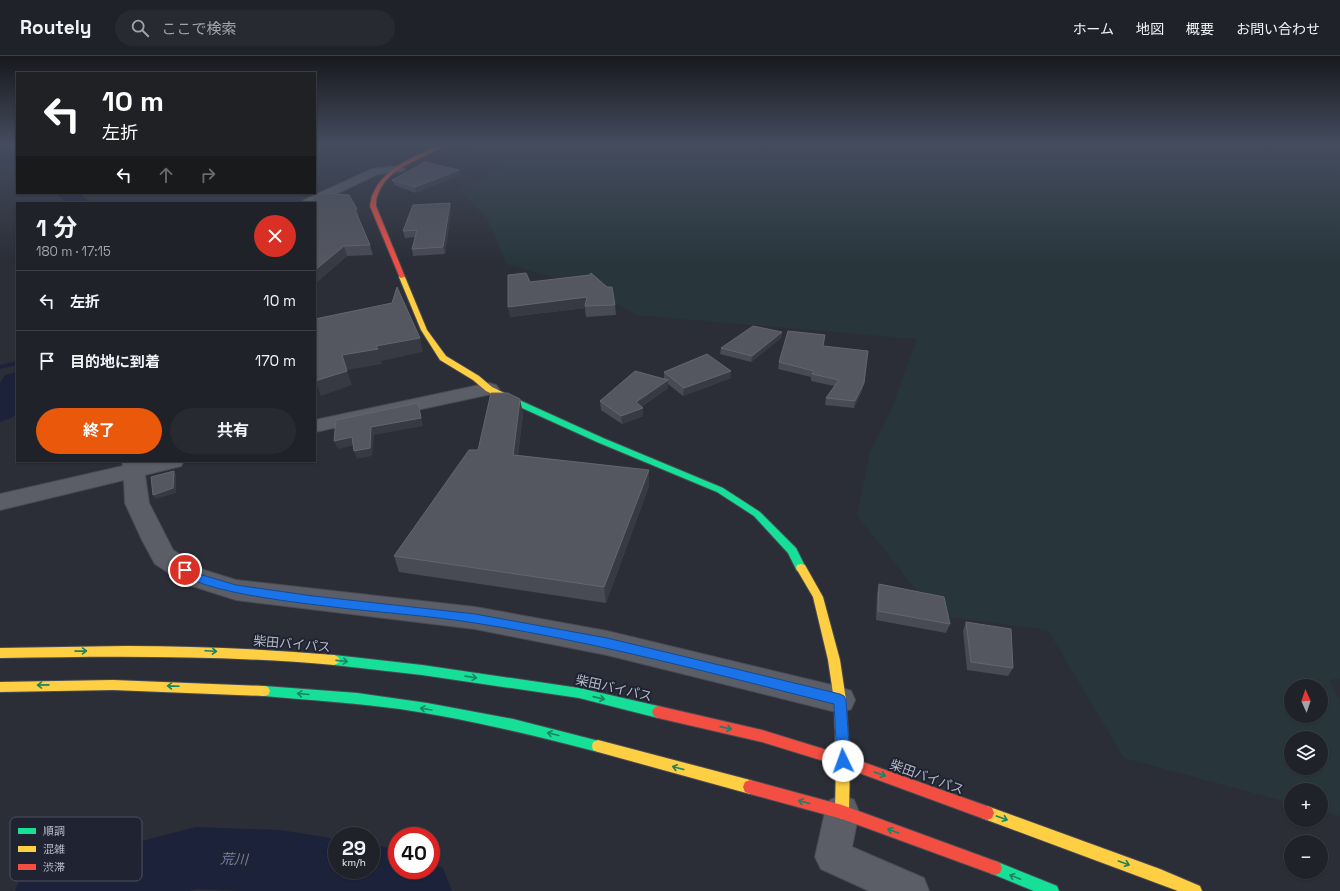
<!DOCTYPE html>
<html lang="ja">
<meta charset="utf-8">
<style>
:root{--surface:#202229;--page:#282a31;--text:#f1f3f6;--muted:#a2a4a8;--line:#3d3f46;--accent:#ea580c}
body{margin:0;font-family:"Space Grotesk","Noto Sans JP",sans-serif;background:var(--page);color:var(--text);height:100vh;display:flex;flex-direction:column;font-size:15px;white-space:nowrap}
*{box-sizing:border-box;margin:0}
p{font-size:13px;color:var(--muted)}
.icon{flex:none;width:22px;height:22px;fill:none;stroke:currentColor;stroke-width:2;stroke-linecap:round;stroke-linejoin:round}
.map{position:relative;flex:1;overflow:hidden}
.details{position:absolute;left:16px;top:146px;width:300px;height:260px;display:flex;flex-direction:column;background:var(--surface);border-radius:0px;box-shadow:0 1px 3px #0004,0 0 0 1px var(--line)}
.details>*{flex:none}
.guide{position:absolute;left:16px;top:16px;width:300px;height:122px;border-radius:0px;box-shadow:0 1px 3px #0004,0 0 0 1px var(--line);background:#202124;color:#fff;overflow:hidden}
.needle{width:26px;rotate:357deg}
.buttons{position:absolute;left:1284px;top:623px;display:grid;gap:8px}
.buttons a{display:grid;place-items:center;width:44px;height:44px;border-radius:50%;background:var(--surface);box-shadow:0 1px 3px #0004,0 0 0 1px var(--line);font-size:20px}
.speed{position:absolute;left:328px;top:771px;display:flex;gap:8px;font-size:20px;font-weight:700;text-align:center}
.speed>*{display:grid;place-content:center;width:52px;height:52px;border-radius:50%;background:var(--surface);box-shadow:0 1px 3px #0004,0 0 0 1px var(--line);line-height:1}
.speed small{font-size:10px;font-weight:400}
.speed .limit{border:6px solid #d22;background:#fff;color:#111}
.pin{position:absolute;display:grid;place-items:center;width:34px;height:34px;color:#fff;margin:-17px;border:2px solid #fff;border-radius:50%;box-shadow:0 1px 4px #0007}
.me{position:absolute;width:44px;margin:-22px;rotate:357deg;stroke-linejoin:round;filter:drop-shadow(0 0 3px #0008)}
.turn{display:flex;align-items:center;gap:14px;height:84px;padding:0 20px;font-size:18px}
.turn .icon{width:52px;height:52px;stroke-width:2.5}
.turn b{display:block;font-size:28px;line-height:34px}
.lanes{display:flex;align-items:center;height:38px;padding:0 20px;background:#0003;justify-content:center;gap:20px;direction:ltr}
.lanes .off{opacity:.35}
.round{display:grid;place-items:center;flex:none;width:42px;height:42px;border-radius:21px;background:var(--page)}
.headline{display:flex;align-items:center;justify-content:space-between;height:68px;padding:0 20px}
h1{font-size:24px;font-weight:700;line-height:30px}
.cta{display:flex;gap:8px;margin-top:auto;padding:8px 20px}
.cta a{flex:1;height:46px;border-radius:24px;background:var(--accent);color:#fff;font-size:16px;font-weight:700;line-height:46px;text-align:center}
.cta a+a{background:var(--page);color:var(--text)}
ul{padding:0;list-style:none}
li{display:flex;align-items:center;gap:12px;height:60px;padding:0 20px;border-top:1px solid var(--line)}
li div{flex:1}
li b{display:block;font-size:15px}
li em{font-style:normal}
header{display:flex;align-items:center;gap:24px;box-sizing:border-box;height:56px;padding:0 20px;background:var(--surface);border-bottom:1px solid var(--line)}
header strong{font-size:19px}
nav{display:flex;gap:22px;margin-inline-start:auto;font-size:14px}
.search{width:280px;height:36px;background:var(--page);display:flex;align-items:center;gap:10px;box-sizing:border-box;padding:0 14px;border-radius:22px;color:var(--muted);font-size:15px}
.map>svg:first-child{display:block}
</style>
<header>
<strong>Routely</strong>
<div class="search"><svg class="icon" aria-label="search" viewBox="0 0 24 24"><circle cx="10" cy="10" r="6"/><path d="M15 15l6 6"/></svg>ここで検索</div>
<nav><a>ホーム</a><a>地図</a><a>概要</a><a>お問い合わせ</a></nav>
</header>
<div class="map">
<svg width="1340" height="835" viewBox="0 0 1340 835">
<rect width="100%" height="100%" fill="#2b2e37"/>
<!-- green -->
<path fill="#28363c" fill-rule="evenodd" d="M474,89h866v533l-11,2 11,22v114l-19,-5v-21h-30v13l-167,-45 -76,-128 -112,-15 -79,-100 13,-62 20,-40 27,-74 -281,-24 -48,-28 -82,-23 -19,-46 -29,-28 48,-24 -46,-5zM1291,630h30v30h-30zM1291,682h30v30h-30z"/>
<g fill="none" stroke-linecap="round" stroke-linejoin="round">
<!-- stream -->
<polygon fill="#1c223a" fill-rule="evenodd" points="17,305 17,309 0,313 0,309"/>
<!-- river -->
<g fill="#1c223a" fill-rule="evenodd">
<polygon points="0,94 17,99 17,113 0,106"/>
<polygon points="56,137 80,137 90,147 66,147"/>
<polygon points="17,316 17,356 12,362 0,366 0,327 5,319"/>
<polygon points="196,771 280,774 337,783 337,814 371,814 371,789 397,793 397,814 431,814 431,807 443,812 452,835 242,835 196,833 190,835 15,835 24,812 47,803 142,785"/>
</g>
<defs>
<g id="street">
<polygon points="399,110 403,111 405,113 403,115 378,118 315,148 315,147 302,147 304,144 372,113"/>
<polygon points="489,327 496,329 499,333 496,337 315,376 315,364"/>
<polygon points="122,405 184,405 181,410 145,419 149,447 173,494 204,514 236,524 475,551 607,575 840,631 851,635 855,644 851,653 840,657 607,599 475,573 236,544 186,528 155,508 142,484 125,447 124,424 0,454 0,438 123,410"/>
<polygon points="842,739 854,744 859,756 852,791 924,822 929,835 869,835 821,813 815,801 825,756 830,744"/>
</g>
<g id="fast">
<polygon points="511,343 517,343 603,382 723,432 760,456 796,492 806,512 805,515 801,516 797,515 788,497 754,460 717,436 597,386 511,347 510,345"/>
<polygon points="334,599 422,609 579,632 658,650 662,652 664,656 662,660 658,662 579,642 422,619 334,609 330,607 328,604 330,601"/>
<path d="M264,630l93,7 70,10 86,16 90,23 1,4 -1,4 -5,2c-65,-17 -131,-33 -198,-43 -45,-6 -91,-9 -136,-13l-4,-1 -2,-4 2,-4z"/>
<polygon points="995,805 1057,830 1059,835 1034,835 990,817 988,812 990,807"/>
</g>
<g id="slow">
<polygon points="400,220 405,221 427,274 446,300 479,320 492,331 517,343 518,345 517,347 511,347 486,335 473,324 440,304 421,274 399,221"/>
<polygon points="801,508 805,509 823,541 840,604 846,644 850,705 849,756 847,761 842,763 837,761 835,756 836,705 834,644 828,604 813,541 796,512 797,509"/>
<path d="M126,590c69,0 139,3 208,9l4,2 2,3 -2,3 -4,2c-111,-10 -222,-9 -334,-7v-10z"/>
<polygon points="113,624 264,630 268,631 270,635 268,639 264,640 113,634 0,636 0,626"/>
<polygon points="598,684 750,724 755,726 757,731 755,736 750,738 598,696 593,694 592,690 593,686"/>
<polygon points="987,750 1160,813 1200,830 1202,835 1178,835 987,764 982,762 980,757 982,752"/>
</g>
<g id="jam">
<path d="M441,89h6c-23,14 -58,20 -69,49 -2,4 -2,8 -2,12l29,71 -5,1 -30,-72c1,-4 1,-9 3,-12 11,-27 43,-38 68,-49z"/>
<polygon points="658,650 762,674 843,699 987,750 992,752 994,757 992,762 987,764 843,711 762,686 658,662 654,660 652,656 654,652"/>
<polygon points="750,724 842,749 995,805 1000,807 1002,812 1000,817 995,819 842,763 750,738 745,736 743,731 745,726"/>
</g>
</defs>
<!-- street casing -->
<use href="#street" stroke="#494b54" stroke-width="2"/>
<!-- fast casing -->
<use href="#fast" stroke="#494b54" stroke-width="2"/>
<!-- slow casing -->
<use href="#slow" stroke="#494b54" stroke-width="2"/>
<!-- jam casing -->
<use href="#jam" stroke="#494b54" stroke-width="2"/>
<!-- street -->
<use href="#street" fill="#5b5e66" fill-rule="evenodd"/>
<!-- fast -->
<use href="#fast" fill="#16e098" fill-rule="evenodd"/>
<!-- slow -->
<use href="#slow" fill="#ffcf43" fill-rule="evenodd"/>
<!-- jam -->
<use href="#jam" fill="#f24e42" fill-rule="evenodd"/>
</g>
<!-- wall -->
<g fill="#484a54">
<polygon points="460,119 416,137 394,129 392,124"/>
<polygon points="315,147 357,153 359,163 370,189 373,199 347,200 317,226 315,226"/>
<polygon points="450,147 451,154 445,198 413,200 412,193 415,181 405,182 403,175"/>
<polygon points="530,226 615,249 616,259 586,261 585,252 510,261"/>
<polygon points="782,276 781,282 751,306 720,298 721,292"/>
<polygon points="823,290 864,327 862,335 854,352 825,349 826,342 834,330 811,325 811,321 778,313 779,306"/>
<polygon points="664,316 731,322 683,340 668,328 668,332 641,351 643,352 643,360 622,368 601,354 600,345 664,323"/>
<polygon points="523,358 518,399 649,414 649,430 606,547 399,516 394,500 478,394"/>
<polygon points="879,528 950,568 946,577 876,564 877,537"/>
<polygon points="966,566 1013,612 1008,620 967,614 963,575"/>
</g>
<!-- shaded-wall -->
<g fill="#383a43">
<polygon points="459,114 460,119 416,137 415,131"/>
<polygon points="450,147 451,154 445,198 443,191"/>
<polygon points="357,153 359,163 357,164 355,154"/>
<polygon points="344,190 347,200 317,226 315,221 315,214"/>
<polygon points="587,241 585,252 510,261 508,251"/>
<polygon points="782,276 781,282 751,306 752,300"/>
<polygon points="420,282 423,296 381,305 382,308 347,314 352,329 321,340 315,325 342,299 376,290"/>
<polygon points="731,315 731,322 683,340 684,332"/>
<polygon points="668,324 668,332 636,354 636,346"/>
<polygon points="864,327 862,335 854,352 855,345"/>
<polygon points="520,343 523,358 516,414 513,399"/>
<polygon points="418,347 420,355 423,370 374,379 372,400 357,403 354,395 371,371"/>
<polygon points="643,352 643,360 622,368 621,360"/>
<polygon points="352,381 355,389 338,393 334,385"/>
<polygon points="649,414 649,430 606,547 604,531"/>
<polygon points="174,415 176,419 176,437 156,443 153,439"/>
</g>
<!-- building -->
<g fill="#545660" stroke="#636670">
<polygon points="425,106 459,114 415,131 392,124"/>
<polygon points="321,137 349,139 357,153 355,154 370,189 344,190 315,214 315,147 306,147"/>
<polygon points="450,147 443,191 412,193 417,174 403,175 413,149"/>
<polygon points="526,217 530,226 590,219 591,217 607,231 612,231 615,249 585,250 587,241 508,251 508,219"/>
<polygon points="397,231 420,282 376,290 378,293 342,299 347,315 315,325 315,263 392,247"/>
<polygon points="753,270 782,276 752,300 721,292"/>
<polygon points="788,275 825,279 823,290 868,295 864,327 855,345 826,342 839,324 812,318 814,315 779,306"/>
<polygon points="707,298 731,315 684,332 664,316"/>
<polygon points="635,315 668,324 636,346 643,352 621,360 600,345"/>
<polygon points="491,337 508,337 520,343 513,399 649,414 604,531 394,500 469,394 478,394"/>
<polygon points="418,347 421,362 371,371 370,392 354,395 352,381 334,385 336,364"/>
<polygon points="174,415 173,432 153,439 151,421"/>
<polygon points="879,528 944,541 950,568 878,555"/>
<polygon points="966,566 1011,573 1013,612 971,606"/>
</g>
<!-- one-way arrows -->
<defs><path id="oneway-shaft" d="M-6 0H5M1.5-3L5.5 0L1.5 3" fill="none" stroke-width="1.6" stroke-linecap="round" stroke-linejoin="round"/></defs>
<g stroke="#1a8265">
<use href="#oneway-shaft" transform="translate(81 595) rotate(-1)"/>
<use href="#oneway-shaft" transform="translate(211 595) rotate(3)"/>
<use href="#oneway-shaft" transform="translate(342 605) rotate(6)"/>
<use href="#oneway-shaft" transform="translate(471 621) rotate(8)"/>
<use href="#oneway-shaft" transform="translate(43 629) rotate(179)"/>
<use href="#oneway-shaft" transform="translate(173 630) rotate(-178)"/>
<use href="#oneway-shaft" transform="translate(303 638) rotate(-175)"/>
<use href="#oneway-shaft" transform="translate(599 642) rotate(13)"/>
<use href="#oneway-shaft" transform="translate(426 653) rotate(-171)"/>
<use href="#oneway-shaft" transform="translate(726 672) rotate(13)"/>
<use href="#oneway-shaft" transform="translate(553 678) rotate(-166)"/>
<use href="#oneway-shaft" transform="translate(678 712) rotate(-165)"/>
<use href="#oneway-shaft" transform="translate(880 718) rotate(20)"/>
<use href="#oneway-shaft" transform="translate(804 746) rotate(-165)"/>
<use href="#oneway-shaft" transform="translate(1002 762) rotate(20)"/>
<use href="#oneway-shaft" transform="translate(893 775) rotate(-160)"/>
<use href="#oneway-shaft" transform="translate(1124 807) rotate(20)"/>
<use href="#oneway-shaft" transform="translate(1015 821) rotate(-158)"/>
</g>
<!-- sky -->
<linearGradient id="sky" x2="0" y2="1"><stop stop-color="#18191e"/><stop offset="0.43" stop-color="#444c5e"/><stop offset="1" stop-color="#444c5e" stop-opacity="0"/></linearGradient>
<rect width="1340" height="206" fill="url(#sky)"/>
<!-- route -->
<path fill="#1a73e8" stroke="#114b97" d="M185,510l14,8 37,11 77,11 162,18 132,24 233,56 4,2 2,4 4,61 -2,4 -5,2 -4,-2 -2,-4 -3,-57c-119,-30 -238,-62 -359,-81 -44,-7 -89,-10 -134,-15 -28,-4 -148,-15 -161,-38l1,-3z"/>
<g text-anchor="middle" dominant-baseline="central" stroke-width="4" stroke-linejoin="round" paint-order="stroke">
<!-- near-street labels -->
<g font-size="13" fill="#b6bac8" stroke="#1f2332">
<text transform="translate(292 588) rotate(5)">柴田バイパス</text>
<text transform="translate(614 632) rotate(13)">柴田バイパス</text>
<text transform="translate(927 721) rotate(20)">柴田バイパス</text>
</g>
<!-- near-water labels -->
<g font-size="14" font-style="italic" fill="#727ea4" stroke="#1f2332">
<text transform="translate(234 803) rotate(2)">荒川</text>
</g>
</g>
<!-- legend -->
<rect x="10" y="761" width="132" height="64" rx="6" fill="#1f2332" stroke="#4c505f" stroke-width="1"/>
<rect x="18" y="772" width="18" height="6" fill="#16e098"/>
<rect x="18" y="790" width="18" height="6" fill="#ffcf43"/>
<rect x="18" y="808" width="18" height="6" fill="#f24e42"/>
<g font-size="11" fill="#b6bac8">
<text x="43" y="779">順調</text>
<text x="43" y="797">混雑</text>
<text x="43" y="815">渋滞</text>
</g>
</svg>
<div class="buttons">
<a><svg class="needle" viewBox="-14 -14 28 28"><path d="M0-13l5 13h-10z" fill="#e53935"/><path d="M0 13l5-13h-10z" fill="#a2a4a8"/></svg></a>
<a><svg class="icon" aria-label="layers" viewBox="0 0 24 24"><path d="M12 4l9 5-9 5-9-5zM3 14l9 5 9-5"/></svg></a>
<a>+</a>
<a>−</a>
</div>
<div class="speed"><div>29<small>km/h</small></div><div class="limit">40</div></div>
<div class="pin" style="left:185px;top:514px;background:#d93025"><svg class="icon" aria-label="arrive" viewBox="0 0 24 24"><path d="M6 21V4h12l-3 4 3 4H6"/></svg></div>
<svg class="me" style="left:843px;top:705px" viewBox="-20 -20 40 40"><circle r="19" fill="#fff"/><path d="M0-13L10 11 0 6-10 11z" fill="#1a73e8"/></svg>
<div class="guide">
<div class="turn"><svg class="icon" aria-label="left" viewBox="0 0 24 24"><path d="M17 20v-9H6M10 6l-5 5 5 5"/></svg><div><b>10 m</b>左折</div></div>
<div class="lanes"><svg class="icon" aria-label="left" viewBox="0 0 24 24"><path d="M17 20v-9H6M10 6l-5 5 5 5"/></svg><svg class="icon off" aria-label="ahead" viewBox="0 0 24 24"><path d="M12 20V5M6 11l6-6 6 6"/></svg><svg class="icon off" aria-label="right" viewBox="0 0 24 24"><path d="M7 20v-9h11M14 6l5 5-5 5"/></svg></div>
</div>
<section class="details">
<div class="headline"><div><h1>1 分</h1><p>180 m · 17:15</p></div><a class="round" style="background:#d93025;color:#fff"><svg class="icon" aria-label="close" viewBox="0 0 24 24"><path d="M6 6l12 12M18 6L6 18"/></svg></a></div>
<ul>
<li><svg class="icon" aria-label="left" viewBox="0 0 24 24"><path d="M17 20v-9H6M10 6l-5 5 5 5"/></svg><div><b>左折</b></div><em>10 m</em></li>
<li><svg class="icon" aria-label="arrive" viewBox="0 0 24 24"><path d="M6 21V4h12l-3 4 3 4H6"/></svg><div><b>目的地に到着</b></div><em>170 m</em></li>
</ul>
<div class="cta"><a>終了</a><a>共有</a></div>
</section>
</div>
